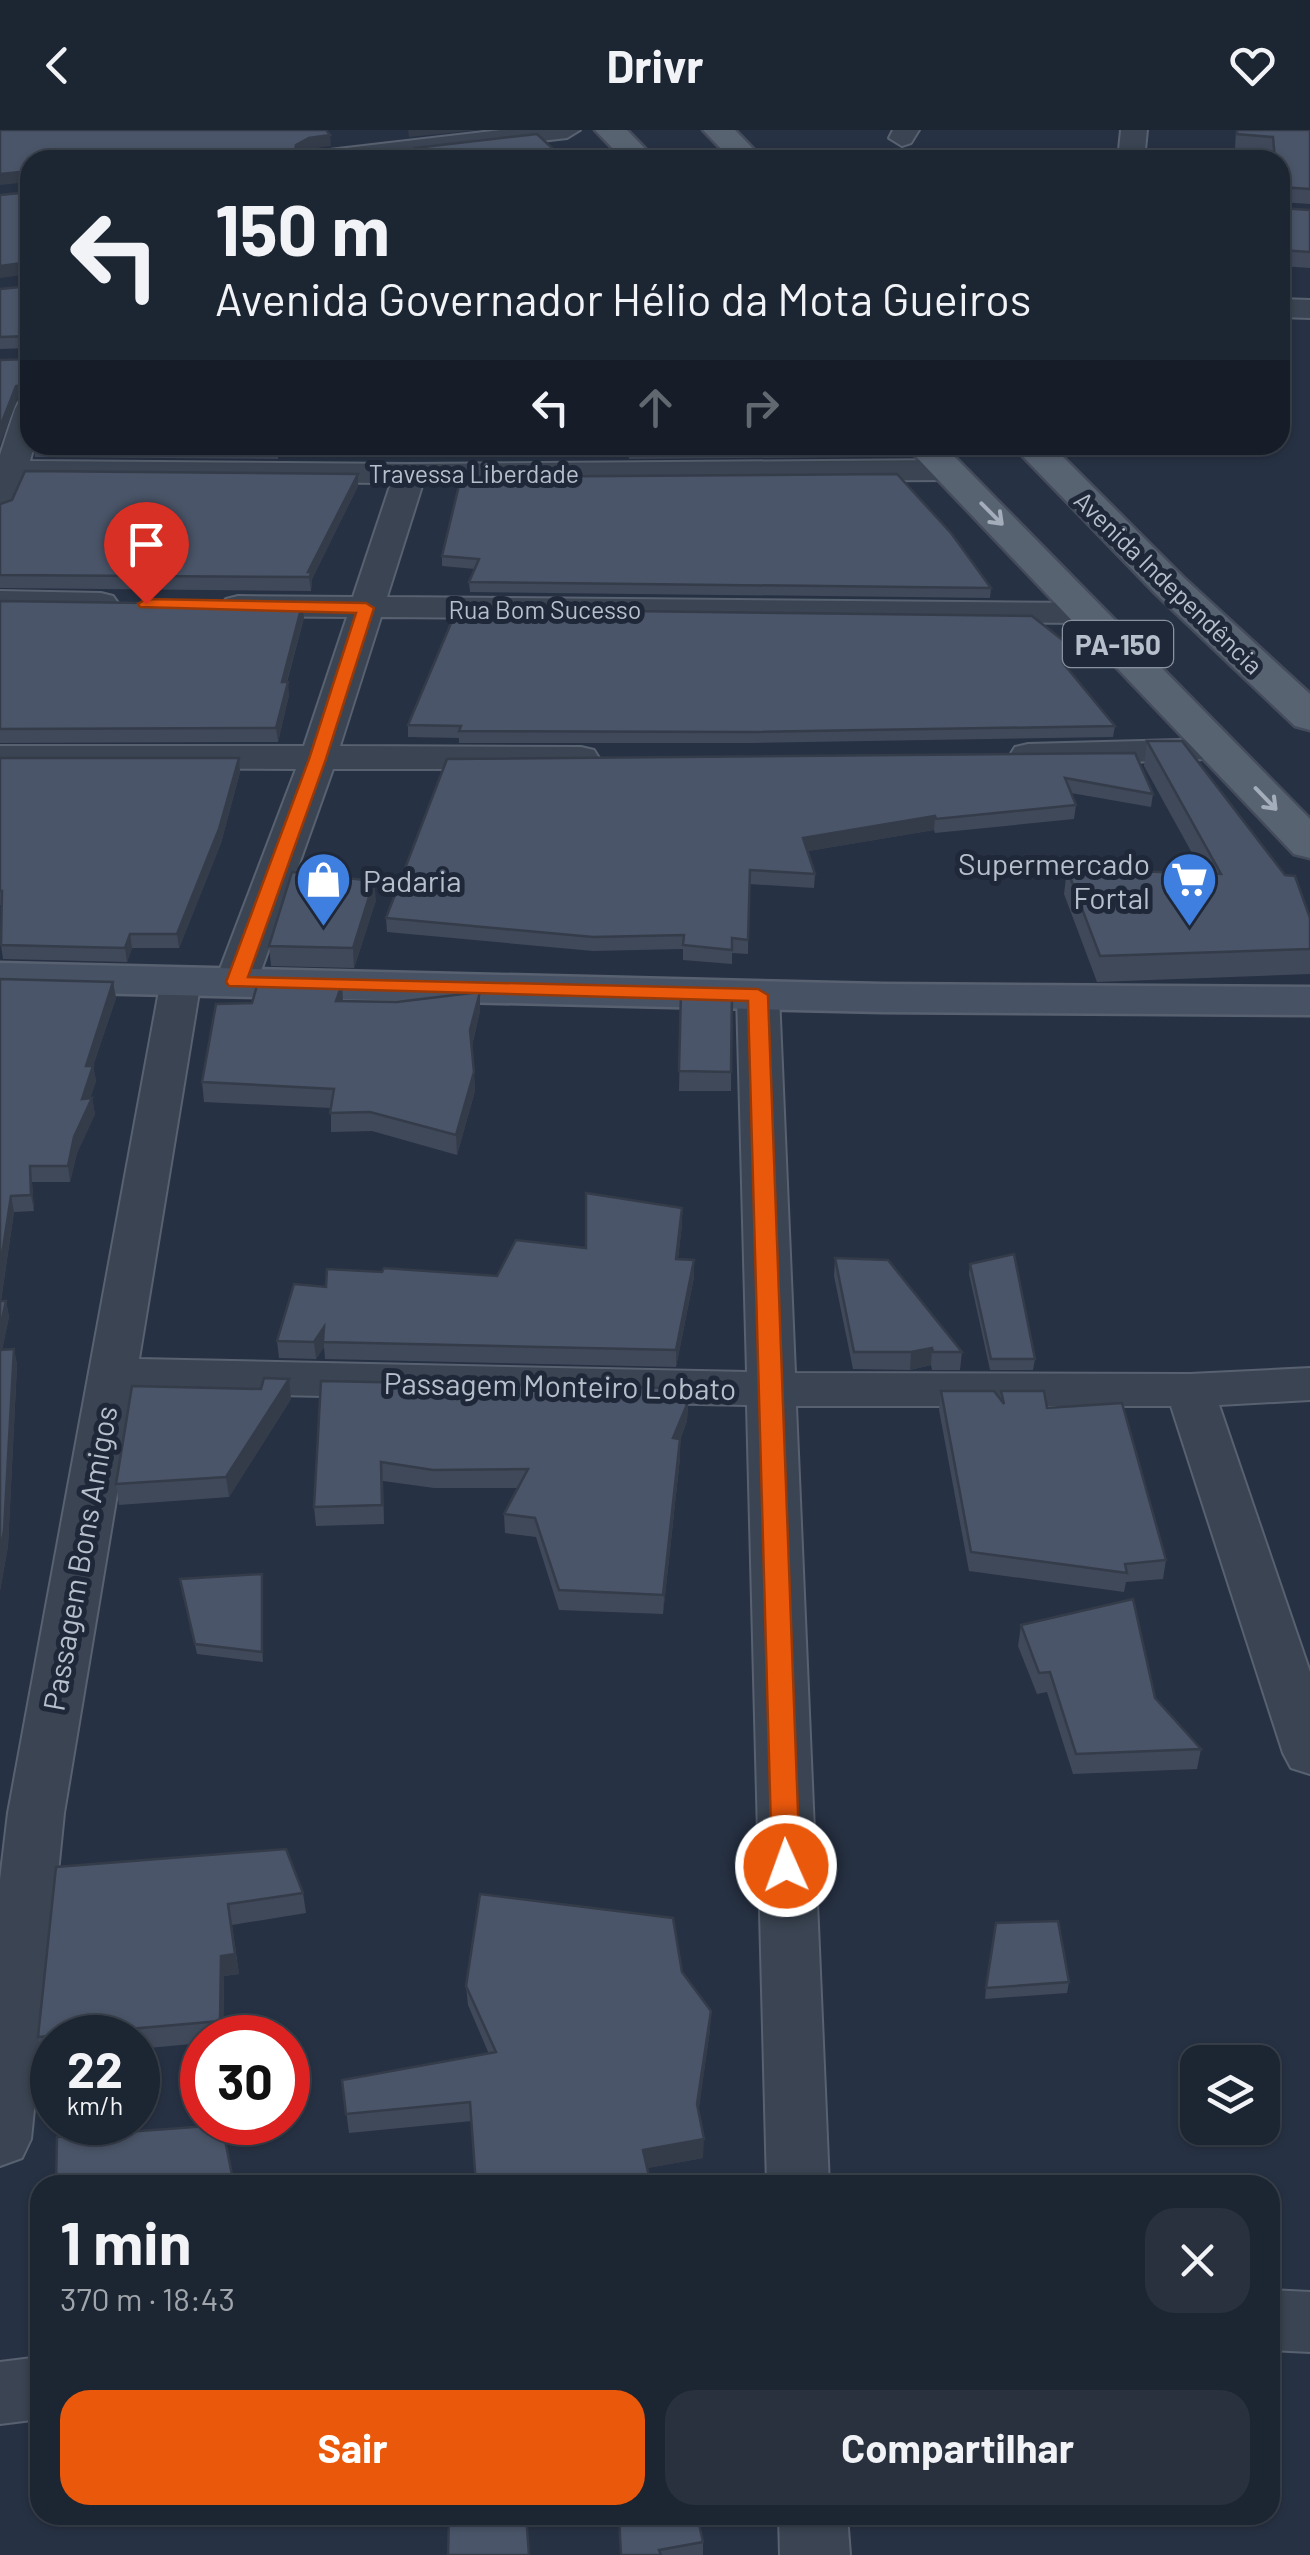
<!DOCTYPE html>
<html lang="pt">
<meta charset="utf-8">
<style>
:root{--surface:#1c2532;--page:#29313e;--text:#f1f3f6;--muted:#a0a5ac;--line:#3a424d;--accent:#ea580c}
body{margin:0;font-family:Barlow,sans-serif;background:var(--page);color:var(--text);height:100vh;display:flex;flex-direction:column;font-size:38px;white-space:nowrap}
*{box-sizing:border-box;margin:0}
p{font-size:32px;color:var(--muted)}
.icon{flex:none;width:55px;height:55px;fill:none;stroke:currentColor;stroke-width:2;stroke-linecap:round;stroke-linejoin:round}
.map{position:relative;flex:1;overflow:hidden}
.panel{position:absolute;left:30px;top:2045px;width:1250px;height:350px;display:flex;flex-direction:column;background:var(--surface);border-radius:30px;box-shadow:0 2px 8px #0004,0 0 0 2px var(--line)}
.panel>*{flex:none}
.top-card{position:absolute;left:20px;top:20px;width:1270px;height:305px;border-radius:30px;box-shadow:0 2px 8px #0004,0 0 0 2px var(--line);background:#1c2532;color:var(--text);overflow:hidden}
.tools{position:absolute;left:1180px;top:1915px;display:grid;gap:20px}
.tools a{display:grid;place-items:center;width:100px;height:100px;border-radius:20px;background:var(--surface);box-shadow:0 2px 8px #0004,0 0 0 2px var(--line);font-size:50px}
.speed{position:absolute;left:30px;top:1885px;display:flex;gap:20px;font-size:50px;font-weight:700;text-align:center}
.speed>*{display:grid;place-content:center;width:130px;height:130px;border-radius:50%;background:var(--surface);box-shadow:0 2px 8px #0004,0 0 0 2px var(--line);line-height:1}
.speed small{font-size:25px;font-weight:400}
.speed .limit{border:15px solid #d22;background:#fff;color:#111}
.pin{position:absolute;display:grid;place-items:center;width:85px;height:85px;color:#fff;margin:-102px -42px;border-radius:50% 50% 50% 0;rotate:-45deg;box-shadow:0 0 10px #0007}
.pin .icon{rotate:45deg}
.me{position:absolute;width:110px;margin:-55px;rotate:358deg;stroke-linejoin:round;filter:drop-shadow(0 0 8px #0008)}
.turn{display:flex;align-items:center;gap:35px;height:210px;padding:0 30px;font-size:45px}
.turn .icon{width:130px;height:130px;stroke-width:2.5}
.turn b{display:block;font-size:70px;line-height:85px}
.lanes{display:flex;align-items:center;height:95px;padding:0 30px;background:#0003;justify-content:center;gap:50px;direction:ltr}
.lanes .off{opacity:.35}
.round{display:grid;place-items:center;flex:none;width:105px;height:105px;border-radius:30px;background:var(--page)}
.summary{display:flex;align-items:center;justify-content:space-between;height:170px;padding:0 30px}
h1{font-size:60px;font-weight:700;line-height:75px}
.action{display:flex;gap:20px;margin-top:auto;padding:20px 30px}
.action a{flex:1;height:115px;border-radius:30px;background:var(--accent);color:#fff;font-size:40px;font-weight:700;line-height:115px;text-align:center}
.action a+a{background:var(--page);color:var(--text)}
header{display:flex;justify-content:space-between;align-items:center;height:130px;padding:0 30px;background:var(--surface);font-size:45px;font-weight:700}
.map>svg:first-child{display:block}
</style>
<header><svg class="icon" aria-label="back" viewBox="0 0 24 24"><path d="M15 5l-7 7 7 7"/></svg>Drivr<svg class="icon" aria-label="heart" viewBox="0 0 24 24"><path d="M12 20l-8-8c-3-5 5-10 8-4 3-6 11-1 8 4z"/></svg></header>
<div class="map">
<svg width="1310" height="2425" viewBox="0 0 1310 2425">
<rect width="100%" height="100%" fill="#263143"/>
<g fill="none" stroke-linecap="round" stroke-linejoin="round">
<defs>
<g id="minor">
<polygon points="501,0 580,0 567,8 378,30 299,30 312,22"/>
<polygon points="893,0 919,0 911,13 902,16 889,8"/>
<polygon points="1121,0 1147,0 1144,30 1118,30"/>
<polygon points="1280,169 1310,170 1310,188 1280,187"/>
<polygon points="30,270 30,315 34,315 30,331 410,334 948,330 959,333 964,340 959,347 948,350 423,353 387,467 1089,473 1101,476 1106,483 1101,490 1089,493 381,487 340,616 581,617 594,620 599,628 594,636 581,639 333,639 257,852 250,861 236,864 222,861 215,852 296,639 0,638 0,616 304,616 347,487 238,486 226,483 221,476 226,469 238,466 353,467 391,353 24,350 11,382 0,385 0,325 15,279 19,272"/>
<polygon points="0,461 101,463 113,466 118,473 113,480 101,483 0,481"/>
<polygon points="1218,609 1231,612 1236,620 1231,628 1028,636 1015,633 1010,625 1015,617 1028,614"/>
<polygon points="181,838 195,841 201,850 139,1229 747,1242 737,865 743,856 758,853 773,856 779,865 795,1243 1190,1244 1310,1238 1310,1270 1219,1275 1310,1542 1310,1644 1291,1638 1283,1623 1171,1276 796,1276 829,2055 767,2055 747,1275 134,1262 64,1683 31,2009 22,2028 0,2036 0,1750 8,1683 161,850 167,841"/>
<polygon points="1270,2160 1310,2162 1310,2222 1270,2220"/>
<polygon points="40,2227 40,2289 0,2294 0,2232"/>
<polygon points="779,2385 847,2385 850,2425 780,2425"/>
</g>
<polygon id="secondary" points="0,833 882,854 1310,857 1310,885 882,882 0,861"/>
<g id="primary">
<polygon points="595,0 627,0 656,30 624,30"/>
<polygon points="703,0 735,0 764,30 732,30"/>
<polygon points="905,315 943,315 1310,689 1310,728 1294,724"/>
<polygon points="1012,315 1051,315 1184,448 1310,564 1310,600 1295,596 1156,464"/>
</g>
</defs>
<!-- minor casing -->
<use href="#minor" stroke="#586170" stroke-width="4"/>
<!-- secondary casing -->
<use href="#secondary" stroke="#586170" stroke-width="5"/>
<!-- primary casing -->
<use href="#primary" stroke="#444c5c" stroke-width="5"/>
<!-- minor -->
<use href="#minor" fill="#3a4452" fill-rule="evenodd"/>
<!-- secondary -->
<use href="#secondary" fill="#485265" fill-rule="evenodd"/>
<!-- primary -->
<use href="#primary" fill="#586372" fill-rule="evenodd"/>
</g>
<!-- wall -->
<g fill="#40495a">
<polygon points="1236,0 1310,0 1310,74 1280,72 1280,30 1272,30 1271,21 1235,19"/>
<polygon points="1280,78 1310,80 1310,138 1280,136"/>
<polygon points="30,156 30,218 0,219 0,159"/>
<polygon points="33,315 278,315 278,329 35,327"/>
<polygon points="629,315 867,315 867,327 629,329"/>
<polygon points="358,356 312,449 311,461 0,458 0,374"/>
<polygon points="442,426 991,458 990,468 470,462 469,452 475,439 442,436"/>
<polygon points="0,471 304,488 287,552 289,565 278,612 0,613"/>
<polygon points="1074,519 1073,530 1067,538 1115,596 1113,607 754,613 459,613 459,608 408,607 408,595"/>
<polygon points="1147,611 1310,788 1310,844 1097,852 1064,764 1067,739 1203,743 1144,636"/>
<polygon points="1135,623 1153,664 1151,677 1071,663 1076,675 1074,689 935,703 934,700 808,721 815,744 814,758 749,754 748,824 732,823 732,834 683,830 683,819 593,821 387,802 386,788"/>
<polygon points="0,628 239,628 240,642 221,713 179,818 132,818 127,832 3,829 1,815 2,775 0,775"/>
<polygon points="376,770 354,838 271,836 269,816"/>
<polygon points="0,849 113,852 116,868 93,936 96,951 90,968 92,968 95,984 77,1023 70,1052 32,1052 34,1081 14,1082 1,1171 6,1171 9,1187 2,1220 14,1219 17,1235 8,1416 0,1461"/>
<polygon points="342,854 343,871 397,872 480,862 480,881 472,916 475,961 457,1025 372,1001 331,1002 331,978 204,972 202,952 252,873"/>
<polygon points="681,861 732,863 731,961 679,961"/>
<polygon points="682,1094 678,1129 694,1147 676,1237 325,1229 324,1217 316,1229 279,1228 277,1211 326,1157 382,1142 497,1146 586,1118"/>
<polygon points="835,1128 962,1222 960,1240 932,1240 931,1235 910,1240 853,1239 834,1146"/>
<polygon points="970,1134 1035,1229 1033,1240 990,1240 969,1144"/>
<polygon points="321,1251 669,1258 668,1271 688,1272 687,1291 680,1310 680,1328 663,1484 559,1480 536,1407 505,1403 504,1384 518,1358 434,1358 383,1351 384,1394 316,1396 314,1377"/>
<polygon points="261,1259 291,1269 229,1367 119,1375 116,1354"/>
<polygon points="941,1261 1000,1269 1001,1261 1047,1278 1166,1430 1163,1449 1126,1452 1124,1462 969,1441 939,1280"/>
<polygon points="262,1444 263,1532 197,1524 180,1449"/>
<polygon points="1021,1495 1155,1568 1201,1619 1197,1639 1073,1644 1047,1562 1037,1564 1018,1516"/>
<polygon points="56,1737 303,1763 306,1783 232,1795 239,1844 224,1846 223,1908 202,1908 202,1913 138,1919 138,1908 52,1908 52,1927 43,1928 38,1907"/>
<polygon points="682,1842 710,1900 698,1982 703,2028 647,2038 472,1991 349,2003 342,1950 489,1924 468,1875 466,1856"/>
<polygon points="1069,1852 1067,1863 985,1869 986,1858"/>
<polygon points="618,2385 697,2385 703,2412 703,2425 621,2425"/>
</g>
<!-- shaded-wall -->
<g fill="#343c4a">
<polygon points="408,0 479,0 409,7"/>
<polygon points="330,5 331,16 310,19 297,27 296,30 296,15 309,8"/>
<polygon points="30,41 30,52 0,55 0,44"/>
<polygon points="30,132 30,144 0,148 0,136"/>
<polygon points="27,254 29,266 18,268 0,315 0,297 16,256"/>
<polygon points="358,344 358,356 312,449 311,461 308,442"/>
<polygon points="302,475 304,488 283,565 282,552"/>
<polygon points="1074,519 1073,530 1062,544 1063,533"/>
<polygon points="288,552 289,565 278,612 276,598"/>
<polygon points="239,628 240,642 221,713 179,818 177,804"/>
<polygon points="935,686 934,700 803,722 803,708"/>
<polygon points="374,751 376,770 354,838 353,818"/>
<polygon points="130,804 132,818 127,832 125,818"/>
<polygon points="113,852 116,868 93,936 96,951 85,985 82,969 86,936"/>
<polygon points="342,854 343,873 336,871"/>
<polygon points="480,862 480,881 471,919 470,900"/>
<polygon points="474,942 475,961 457,1025 456,1005"/>
<polygon points="92,968 95,984 77,1023 70,1052 68,1036 74,1007"/>
<polygon points="30,1036 32,1052 34,1081 31,1065"/>
<polygon points="11,1066 14,1082 0,1176 0,1138"/>
<polygon points="682,1078 682,1094 676,1146 676,1129"/>
<polygon points="694,1130 694,1147 676,1237 676,1220"/>
<polygon points="6,1171 9,1187 0,1229 0,1199"/>
<polygon points="324,1197 324,1217 316,1229 314,1212"/>
<polygon points="932,1218 931,1235 910,1240 911,1222"/>
<polygon points="14,1219 17,1235 8,1416 0,1461 0,1425"/>
<polygon points="289,1249 291,1269 229,1367 226,1347"/>
<polygon points="688,1272 687,1291 680,1310 680,1328 663,1484 673,1308"/>
<polygon points="262,1444 263,1454 263,1532 262,1522"/>
<polygon points="228,1774 239,1844 224,1846 223,1908 220,1891 221,1826"/>
<polygon points="711,1881 710,1900 697,1993 697,1974"/>
<polygon points="704,2009 703,2028 643,2039 643,2020"/>
</g>
<!-- building -->
<g fill="#4a5569" stroke="#343c4a" stroke-width="2.5">
<polygon points="0,0 326,0 330,5 309,8 296,15 295,21 343,22 349,30 30,30 30,41 0,44"/>
<polygon points="1237,0 1310,0 1310,59 1280,57 1280,30 1275,30 1273,7 1237,4"/>
<polygon points="537,4 565,30 419,30 415,18"/>
<polygon points="30,62 30,132 0,136 0,65"/>
<polygon points="1280,78 1310,80 1310,122 1280,120"/>
<polygon points="30,156 30,206 0,207 0,159"/>
<polygon points="30,229 30,256 27,254 16,256 0,297 0,230"/>
<polygon points="94,315 277,315 277,316"/>
<polygon points="629,315 743,315 629,316"/>
<polygon points="25,341 358,344 308,442 311,442 310,447 0,445 0,374 12,370"/>
<polygon points="897,344 951,403 991,458 469,452 479,429 442,426 461,347"/>
<polygon points="0,471 302,475 282,552 288,552 276,598 0,599"/>
<polygon points="457,479 1032,486 1074,519 1063,533 1115,596 754,602 459,601 461,596 408,595"/>
<polygon points="1147,611 1182,611 1285,745 1295,746 1310,788 1310,819 1100,826 1067,739 1221,744"/>
<polygon points="1135,623 1153,664 1065,648 1076,675 936,689 935,686 803,708 815,744 750,740 748,810 732,808 732,820 683,815 684,805 593,807 386,788 447,629"/>
<polygon points="0,628 239,628 219,699 177,804 130,804 125,818 1,815 2,761 0,761"/>
<polygon points="292,742 374,751 353,818 269,816"/>
<polygon points="0,849 113,852 86,936 93,936 82,969 92,968 74,1007 68,1036 30,1036 31,1065 11,1066 0,1138"/>
<polygon points="258,852 342,854 336,871 397,872 480,862 470,900 474,942 456,1005 370,982 330,983 334,959 202,952 216,874 252,873"/>
<polygon points="681,861 732,863 731,942 679,941"/>
<polygon points="586,1063 682,1078 676,1129 694,1130 676,1220 323,1212 324,1197 314,1212 277,1211 294,1154 326,1157 327,1139 382,1142 384,1138 497,1146 516,1110 586,1118"/>
<polygon points="1014,1124 1035,1229 991,1229 970,1134"/>
<polygon points="835,1128 888,1130 962,1222 933,1222 932,1218 911,1222 854,1222"/>
<polygon points="0,1171 6,1171 0,1199"/>
<polygon points="14,1219 4,1400 0,1425 0,1220"/>
<polygon points="264,1248 289,1249 226,1347 116,1354 132,1256 261,1259"/>
<polygon points="321,1251 669,1258 666,1271 688,1272 673,1308 680,1309 663,1465 559,1460 535,1388 504,1384 528,1339 433,1340 381,1332 382,1375 314,1377"/>
<polygon points="941,1261 994,1261 1004,1274 1001,1261 1044,1261 1047,1278 1122,1273 1166,1430 1125,1434 1127,1443 971,1422"/>
<polygon points="262,1444 262,1522 195,1514 180,1449"/>
<polygon points="1133,1469 1155,1568 1201,1619 1076,1624 1050,1542 1039,1543 1021,1495"/>
<polygon points="286,1719 303,1763 228,1774 235,1824 221,1826 220,1891 38,1907 56,1737"/>
<polygon points="480,1764 673,1788 682,1842 711,1881 697,1974 704,2009 643,2020 651,2055 476,2055 470,1972 346,1984 342,1950 496,1922 466,1856"/>
<polygon points="1058,1791 1069,1852 986,1858 996,1793"/>
<polygon points="222,1995 234,2055 56,2055 57,2007"/>
<polygon points="449,2385 526,2385 529,2425 448,2425"/>
<polygon points="619,2385 697,2385 703,2412 659,2420 661,2425 621,2425"/>
</g>
<!-- one-way arrows -->
<defs><path id="oneway-shaft" d="M-6 0H5M1.5-3L5.5 0L1.5 3" fill="none" stroke-width="1.6" stroke-linecap="round" stroke-linejoin="round" transform="scale(2.5)"/></defs>
<g stroke="#a4adba">
<use href="#oneway-shaft" transform="translate(992 384) rotate(45)"/>
<use href="#oneway-shaft" transform="translate(1266 669) rotate(46)"/>
</g>
<!-- route -->
<polygon fill="#ea580c" stroke="#983908" stroke-width="2.5" points="146,469 366,473 374,478 326,629 248,847 758,859 768,865 800,1736 796,1744 786,1747 776,1744 772,1736 748,871 229,856 226,852 309,629 356,483 140,477 138,474"/>
<!-- icons -->
<defs>
<symbol id="shop-pin" viewBox="-11 -11 22 30"><path d="M0 17L-7.5 6A9.5 9.5 0 1 1 7.5 6Z" fill="#3f7fe0" stroke="#1f2838"/><path d="M-5-2.5h2.3a2.7 3.5 0 0 1 5.4 0H5L5.5 6h-11ZM-1.5-2.5h3a1.5 2.3 0 0 0-3 0Z" fill="#fff"/></symbol>
<symbol id="supermarket-pin" viewBox="-11 -11 22 30"><path d="M0 17L-7.5 6A9.5 9.5 0 1 1 7.5 6Z" fill="#3f7fe0" stroke="#1f2838"/><path d="M-6-5.5h2.5l.6 2H6L4.5 2H-2.5L-4.4-4H-6ZM-1.5 3.2a1.3 1.3 0 1 0 .1 0ZM3 3.2a1.3 1.3 0 1 0 .1 0Z" fill="#fff"/></symbol>
</defs>
<g fill-rule="evenodd">
<use href="#shop-pin" x="292" y="718" width="63" height="86"/>
<use href="#supermarket-pin" x="1158" y="718" width="63" height="86"/>
</g>
<g text-anchor="middle" dominant-baseline="central" stroke-width="10" stroke-linejoin="round" paint-order="stroke">
<!-- far-street labels -->
<g font-size="25" fill="#b7bfcc" stroke="#1f2838">
<text x="474" y="343">Travessa Liberdade</text>
<text transform="translate(1169 452) rotate(44)">Avenida Independência</text>
<text x="545" y="479">Rua Bom Sucesso</text>
</g>
<!-- shield labels -->
<rect fill="#1f2838" stroke="#8992a0" stroke-width="2.5" x="1063" y="491" width="110" height="46" rx="8"/>
<g font-size="28" font-weight="bold" fill="#b7bfcc">
<text x="1118" y="514">PA-150</text>
</g>
<!-- poi labels -->
<g font-size="30" fill="#b7bfcc" stroke="#1f2838" text-anchor="end">
<text x="1150" y="733">Supermercado<tspan x="1150" dy="34">Fortal</tspan></text>
<text x="363" y="750" text-anchor="start">Padaria</text>
</g>
<!-- street labels -->
<g font-size="30" fill="#b7bfcc" stroke="#1f2838">
<text transform="translate(560 1255) rotate(1)">Passagem Monteiro Lobato</text>
<text transform="translate(79 1428) rotate(-80)">Passagem Bons Amigos</text>
</g>
</g>
</svg>
<div class="tools">
<a><svg class="icon" aria-label="layers" viewBox="0 0 24 24"><path d="M12 4l9 5-9 5-9-5zM3 14l9 5 9-5"/></svg></a>
</div>
<div class="speed"><div>22<small>km/h</small></div><div class="limit">30</div></div>
<div class="pin" style="left:146px;top:474px;background:#d93025"><svg class="icon" aria-label="arrive" viewBox="0 0 24 24"><path d="M6 21V4h12l-3 4 3 4H6"/></svg></div>
<svg class="me" style="left:786px;top:1736px" viewBox="-20 -20 40 40"><circle r="17" fill="#ea580c" stroke="#fff" stroke-width="3"/><path d="M0-11L8 9 0 5-8 9z" fill="#fff"/></svg>
<div class="top-card">
<div class="turn"><svg class="icon" aria-label="left" viewBox="0 0 24 24"><path d="M17 20v-9H6M10 6l-5 5 5 5"/></svg><div><b>150 m</b>Avenida Governador Hélio da Mota Gueiros</div></div>
<div class="lanes"><svg class="icon" aria-label="left" viewBox="0 0 24 24"><path d="M17 20v-9H6M10 6l-5 5 5 5"/></svg><svg class="icon off" aria-label="ahead" viewBox="0 0 24 24"><path d="M12 20V5M6 11l6-6 6 6"/></svg><svg class="icon off" aria-label="right" viewBox="0 0 24 24"><path d="M7 20v-9h11M14 6l5 5-5 5"/></svg></div>
</div>
<section class="panel">
<div class="summary"><div><h1>1 min</h1><p>370 m · 18:43</p></div><a class="round"><svg class="icon" aria-label="close" viewBox="0 0 24 24"><path d="M6 6l12 12M18 6L6 18"/></svg></a></div>
<div class="action"><a>Sair</a><a>Compartilhar</a></div>
</section>
</div>
